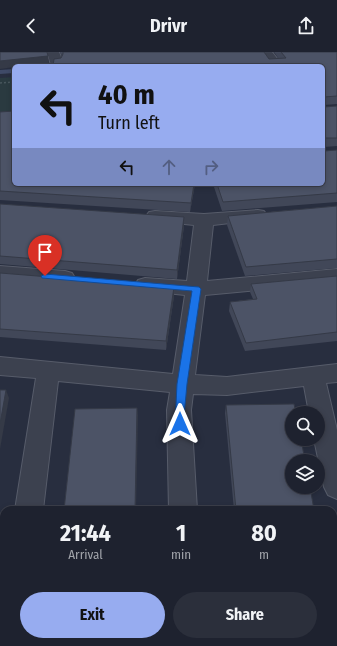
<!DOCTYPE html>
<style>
:root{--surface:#1e222f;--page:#2b2f3b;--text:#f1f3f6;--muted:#a1a4aa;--line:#3c3f4b;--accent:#97acf0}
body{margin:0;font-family:"Fira Sans Condensed",sans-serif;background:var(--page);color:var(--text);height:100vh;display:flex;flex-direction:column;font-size:15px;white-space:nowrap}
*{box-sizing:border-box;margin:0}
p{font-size:13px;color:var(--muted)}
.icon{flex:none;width:22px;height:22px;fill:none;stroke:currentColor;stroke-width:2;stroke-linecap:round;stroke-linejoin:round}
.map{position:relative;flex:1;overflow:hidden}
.panel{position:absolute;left:0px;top:454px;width:337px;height:140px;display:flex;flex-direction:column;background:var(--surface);border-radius:12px 12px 0 0;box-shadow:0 2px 6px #0003,0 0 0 1px var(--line)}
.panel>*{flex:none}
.top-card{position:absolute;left:12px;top:12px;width:313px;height:122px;border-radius:6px;box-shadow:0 2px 6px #0003,0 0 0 1px var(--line);background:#97acf0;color:#111;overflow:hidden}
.controls{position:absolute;left:285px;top:354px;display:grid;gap:8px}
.controls a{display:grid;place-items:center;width:40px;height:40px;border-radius:50%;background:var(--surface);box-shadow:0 2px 6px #0003,0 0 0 1px var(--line);font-size:20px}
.pin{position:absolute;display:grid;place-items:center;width:34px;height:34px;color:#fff;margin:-41px -17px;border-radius:50% 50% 50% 0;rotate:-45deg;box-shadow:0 0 4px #0007}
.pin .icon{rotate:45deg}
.me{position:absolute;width:44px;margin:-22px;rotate:0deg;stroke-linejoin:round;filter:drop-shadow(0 0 3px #0008)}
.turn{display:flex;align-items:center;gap:14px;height:84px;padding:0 20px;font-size:18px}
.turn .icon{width:52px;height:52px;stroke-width:2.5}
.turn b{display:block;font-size:28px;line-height:34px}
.lanes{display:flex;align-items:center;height:38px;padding:0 20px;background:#0003;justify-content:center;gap:20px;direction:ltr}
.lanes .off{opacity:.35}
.eta{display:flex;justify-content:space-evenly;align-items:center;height:68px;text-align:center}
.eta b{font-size:24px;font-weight:700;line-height:28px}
.primary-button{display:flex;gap:8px;margin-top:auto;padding:8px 20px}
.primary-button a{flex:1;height:46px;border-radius:24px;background:var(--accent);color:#111;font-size:16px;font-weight:700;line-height:46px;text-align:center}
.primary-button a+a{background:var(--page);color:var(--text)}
header{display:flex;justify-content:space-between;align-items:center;height:52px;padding:0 20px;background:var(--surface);font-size:18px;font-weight:700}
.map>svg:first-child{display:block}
</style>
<header><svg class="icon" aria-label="back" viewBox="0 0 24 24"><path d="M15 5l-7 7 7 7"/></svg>Drivr<svg class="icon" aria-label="share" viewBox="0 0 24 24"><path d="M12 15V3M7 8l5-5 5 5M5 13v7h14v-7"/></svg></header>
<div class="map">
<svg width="337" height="594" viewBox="0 0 337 594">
<rect width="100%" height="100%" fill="#282e3f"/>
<!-- green -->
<polygon fill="#2a3a40" points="14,25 14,65 0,66 0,26"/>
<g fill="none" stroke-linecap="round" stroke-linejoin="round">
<!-- stream -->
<polygon fill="#3f4a67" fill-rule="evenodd" points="14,17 14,21 0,22 0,18"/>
<defs>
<g id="minor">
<polygon points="47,0 59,0 63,10 61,13 51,13"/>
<polygon points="260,0 272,0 283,14 269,14"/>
<polygon points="258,158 264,159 267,163 264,167 213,173 207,229 337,217 337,231 205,243 195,323 227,325 337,312 337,330 326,331 337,378 337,447 328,443 324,435 314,387 318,387 318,361 309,361 304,334 227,343 193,342 191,358 197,458 169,458 167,358 170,340 58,329 43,458 15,458 36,326 0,323 0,305 173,322 185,243 138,238 135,233 138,228 145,226 187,229 194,173 155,169 149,168 146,164 149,160 155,159 204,162"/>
<polygon points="0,214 65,219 72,221 75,226 72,231 65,233 0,228"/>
<polygon points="4,577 4,590 26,590 26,594 0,594 0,579"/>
<rect x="171" y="590" width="32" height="4"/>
</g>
</defs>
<!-- minor casing -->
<use href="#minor" stroke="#575c6a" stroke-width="2"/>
<!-- path -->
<polyline stroke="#48575d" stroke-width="1.5" stroke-dasharray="2 2" stroke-linecap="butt" points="0,31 14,30"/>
<!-- minor -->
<use href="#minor" fill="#3c414f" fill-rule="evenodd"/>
</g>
<!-- wall -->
<g fill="#414758">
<polygon points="60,0 264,0 269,7 279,7 274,0 337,0 337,52 324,53 324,55 337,54 337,94 324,95 324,99 337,98 337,150 222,159 213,132 323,132 61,6 62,4"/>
<polygon points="0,60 195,132 190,160 0,148"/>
<polygon points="0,152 184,174 177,227 0,212"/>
<polygon points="337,154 337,216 245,224 227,173 228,164"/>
<polygon points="0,221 174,235 174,244 166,298 0,285"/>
<polygon points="337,224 337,289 245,299 229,259 230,250 253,247 250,240 251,232"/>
<polygon points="226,353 314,458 234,458 225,361"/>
<polygon points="247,590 333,590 337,594 247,594"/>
</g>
<!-- shaded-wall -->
<g fill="#353a47">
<polygon points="48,4 49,12 29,14 14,14 14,15 0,17 0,9"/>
<polygon points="194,132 195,132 190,160 191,151"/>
<polygon points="184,165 184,174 177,227 177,218"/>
<polygon points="174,235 174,244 166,298 166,289"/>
<polygon points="6,338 9,346 0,397 0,372"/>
<polygon points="137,356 138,363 136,458 135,458"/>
</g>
<!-- building -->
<g fill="#4c5366" stroke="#353a47">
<polygon points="0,0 47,0 48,4 0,9"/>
<polygon points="63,0 264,0 269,7 286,6 281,0 337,0 337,44 324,45 324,55 337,54 337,86 324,86 324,99 337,98 337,141 223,150 217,132 323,132 323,14 53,14 54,7 61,6 63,2"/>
<polygon points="14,59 14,132 194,132 191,151 0,139 0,60"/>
<polygon points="0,152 184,165 177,218 0,204"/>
<polygon points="337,154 337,207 246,215 228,164"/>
<polygon points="0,221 174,235 166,289 0,277"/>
<polygon points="337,224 337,280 246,291 230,250 257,247 251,232"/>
<polygon points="0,338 6,338 0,372"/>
<polygon points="294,352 296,361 292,361 292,387 301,387 305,409 292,409 292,435 310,435 314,458 236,458 226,353"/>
<polygon points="137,356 135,458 64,458 75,357"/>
<polygon points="333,554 337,575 337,594 249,594 249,590 333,590"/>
<rect x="51" y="590" width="82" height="4"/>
</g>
<!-- route -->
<polygon fill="#1a73e8" stroke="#114b97" points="45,222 199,235 201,237 187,332 183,375 180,376 175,372 177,332 192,239 42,226 41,224"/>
</svg>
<div class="controls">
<a><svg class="icon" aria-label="search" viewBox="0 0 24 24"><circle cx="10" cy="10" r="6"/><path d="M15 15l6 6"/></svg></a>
<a><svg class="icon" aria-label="layers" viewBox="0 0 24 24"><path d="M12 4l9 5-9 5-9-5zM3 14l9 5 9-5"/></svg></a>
</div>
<div class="pin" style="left:45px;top:224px;background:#d93025"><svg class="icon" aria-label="arrive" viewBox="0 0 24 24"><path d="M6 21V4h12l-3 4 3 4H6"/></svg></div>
<svg class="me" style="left:180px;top:372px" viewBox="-20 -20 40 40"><path d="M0-17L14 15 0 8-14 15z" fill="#1a73e8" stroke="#fff" stroke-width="4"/></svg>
<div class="top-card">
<div class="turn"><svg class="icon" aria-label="left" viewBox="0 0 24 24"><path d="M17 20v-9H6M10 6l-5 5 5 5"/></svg><div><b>40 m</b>Turn left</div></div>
<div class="lanes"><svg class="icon" aria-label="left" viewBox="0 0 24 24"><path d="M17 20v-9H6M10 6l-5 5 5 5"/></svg><svg class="icon off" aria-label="ahead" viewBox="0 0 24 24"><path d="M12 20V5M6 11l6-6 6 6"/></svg><svg class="icon off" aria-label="right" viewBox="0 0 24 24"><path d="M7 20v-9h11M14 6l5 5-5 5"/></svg></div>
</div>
<section class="panel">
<div class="eta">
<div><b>21:44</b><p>Arrival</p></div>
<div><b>1</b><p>min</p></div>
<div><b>80</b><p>m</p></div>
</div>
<div class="primary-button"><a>Exit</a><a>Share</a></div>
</section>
</div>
